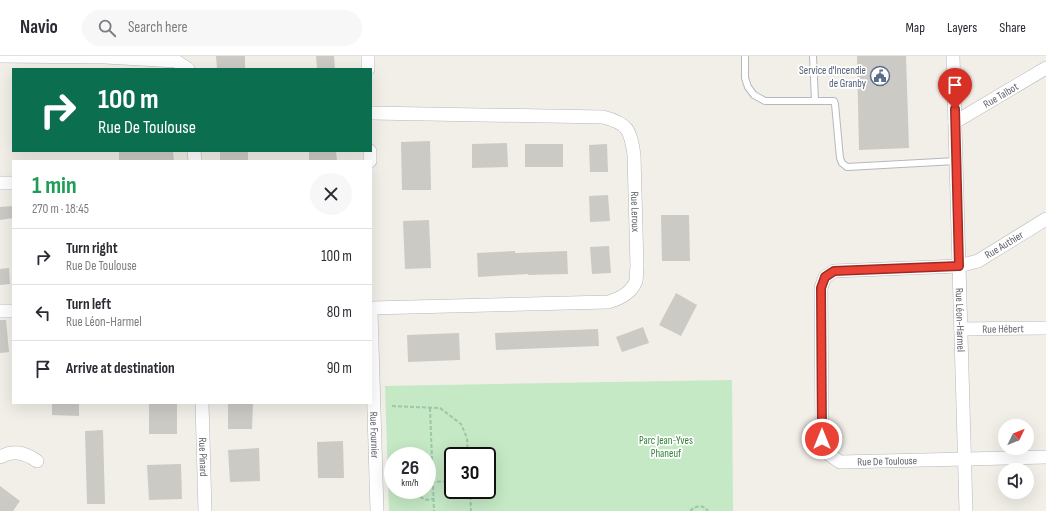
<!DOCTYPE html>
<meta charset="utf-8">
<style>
:root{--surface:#fff;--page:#f7f7f7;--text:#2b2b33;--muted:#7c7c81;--line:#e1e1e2}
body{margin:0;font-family:"Sofia Sans Condensed",sans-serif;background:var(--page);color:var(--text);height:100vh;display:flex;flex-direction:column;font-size:15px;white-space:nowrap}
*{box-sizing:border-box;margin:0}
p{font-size:13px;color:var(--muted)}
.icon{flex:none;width:22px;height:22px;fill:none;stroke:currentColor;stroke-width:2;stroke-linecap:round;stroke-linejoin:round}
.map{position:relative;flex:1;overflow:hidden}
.sheet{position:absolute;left:12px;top:104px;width:360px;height:244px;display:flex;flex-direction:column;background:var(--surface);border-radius:0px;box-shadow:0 4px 16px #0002}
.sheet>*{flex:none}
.top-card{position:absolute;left:12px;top:12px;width:360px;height:84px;border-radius:0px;box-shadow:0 4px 16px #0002;background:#0b6e4f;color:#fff;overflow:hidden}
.needle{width:26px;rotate:47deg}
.fabs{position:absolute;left:998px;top:363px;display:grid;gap:8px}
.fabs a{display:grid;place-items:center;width:36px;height:36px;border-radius:50%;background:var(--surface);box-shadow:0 4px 16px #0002;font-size:20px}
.speed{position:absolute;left:384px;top:391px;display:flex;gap:8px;font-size:20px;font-weight:700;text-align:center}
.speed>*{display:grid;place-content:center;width:52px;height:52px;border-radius:50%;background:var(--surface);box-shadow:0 4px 16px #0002;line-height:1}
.speed small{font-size:10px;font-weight:400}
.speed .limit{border:2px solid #111;border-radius:6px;background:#fff;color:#111}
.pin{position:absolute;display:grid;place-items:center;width:34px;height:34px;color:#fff;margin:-41px -17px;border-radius:50% 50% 50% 0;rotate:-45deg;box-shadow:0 0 4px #0007}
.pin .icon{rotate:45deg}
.me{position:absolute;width:44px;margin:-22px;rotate:0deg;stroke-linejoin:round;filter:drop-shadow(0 0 3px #0008)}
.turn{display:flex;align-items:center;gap:14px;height:84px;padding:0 20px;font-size:18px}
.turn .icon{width:52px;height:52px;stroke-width:2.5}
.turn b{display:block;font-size:28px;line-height:34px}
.round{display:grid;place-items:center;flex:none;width:42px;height:42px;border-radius:21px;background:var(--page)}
.overview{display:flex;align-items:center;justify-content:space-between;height:68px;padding:0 20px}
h1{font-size:24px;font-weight:700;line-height:30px;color:#1e9e55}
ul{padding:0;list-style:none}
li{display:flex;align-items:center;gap:12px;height:56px;padding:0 20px;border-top:1px solid var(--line)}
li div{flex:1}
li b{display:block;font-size:15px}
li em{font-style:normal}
header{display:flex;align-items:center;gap:24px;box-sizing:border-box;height:56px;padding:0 20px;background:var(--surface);border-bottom:1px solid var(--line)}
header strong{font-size:19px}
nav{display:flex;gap:22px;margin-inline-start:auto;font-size:14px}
.search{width:280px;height:36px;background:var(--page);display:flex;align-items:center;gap:10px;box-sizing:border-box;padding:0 14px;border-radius:22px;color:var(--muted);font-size:15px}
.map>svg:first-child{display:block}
</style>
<header>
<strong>Navio</strong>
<div class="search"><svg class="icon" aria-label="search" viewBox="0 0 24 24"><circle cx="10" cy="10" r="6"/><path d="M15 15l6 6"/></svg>Search here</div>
<nav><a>Map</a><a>Layers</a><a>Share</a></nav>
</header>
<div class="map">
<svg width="1046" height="455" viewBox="0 0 1046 455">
<rect width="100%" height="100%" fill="#f1efe8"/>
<!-- green -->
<path fill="#c5e8c5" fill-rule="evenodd" d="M732,324l1,131h-344l-4,-125zM393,400h34v34h-34zM453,400h34v34h-34z"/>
<!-- building -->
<g fill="#cccac5">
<polygon points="216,0 245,0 245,13 217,13"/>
<polygon points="316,0 334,0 335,13 317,13"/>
<polygon points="857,0 906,0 909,92 859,94"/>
<polygon points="430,85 431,134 402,134 401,86"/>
<polygon points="507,87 508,111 472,112 472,88"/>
<rect x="525" y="88" width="38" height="23"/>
<polygon points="607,88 608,116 590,116 589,89"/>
<polygon points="119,95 173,95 174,105 119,105"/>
<rect x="220" y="95" width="28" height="10"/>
<polygon points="318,95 336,95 337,105 309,105 309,96"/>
<polygon points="608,139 610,165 590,166 589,140"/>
<polygon points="13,150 13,162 0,164 0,151"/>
<polygon points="661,159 689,159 690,205 662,205"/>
<polygon points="429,164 431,212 405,213 403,165"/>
<polygon points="609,190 611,217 592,218 590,191"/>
<polygon points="515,195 515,197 567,195 568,218 528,219 528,218 478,221 477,197"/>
<polygon points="9,212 10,228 0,229 0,213"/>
<polygon points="676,237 697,249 681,280 659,269"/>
<polygon points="0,264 6,264 9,296 0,297"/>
<polygon points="643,271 649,287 622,296 616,281"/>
<polygon points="598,273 599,290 496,294 495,277"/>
<polygon points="459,277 460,304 408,306 407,279"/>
<polygon points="52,347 79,347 79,360 52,359"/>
<rect x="149" y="347" width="28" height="31"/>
<polygon points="228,347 253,347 252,373 228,373"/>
<polygon points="103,374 105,448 87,448 85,375"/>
<polygon points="343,385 344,422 318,422 317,386"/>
<polygon points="259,392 260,425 230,426 228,394"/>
<polygon points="181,408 182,443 149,444 147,409"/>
<polygon points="0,430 20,445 13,455 0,455"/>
</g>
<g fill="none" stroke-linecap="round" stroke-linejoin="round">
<defs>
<g id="service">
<polyline points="745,0 745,22 748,31 754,39 765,45 834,45 835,48 840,102 842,107 847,111 956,105"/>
<polyline points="813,0 815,45"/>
</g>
<g id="minor">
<polyline points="0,0 105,1 176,5 188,13"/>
<polyline points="368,0 368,13"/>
<path id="s1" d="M953,0l13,455"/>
<path id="s2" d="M371,57l232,4c25,6 28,14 31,38l3,112c-1,4 0,10 -1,14 -5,13 -17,18 -28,21l-237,6"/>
<path id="s3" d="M955,66l91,-54"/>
<polyline points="194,95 195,105"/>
<polyline points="370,95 370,105"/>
<polyline points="0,127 13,127"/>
<path id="s4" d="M1046,163l-68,42 -19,5 -125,5 -9,6 -4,11 1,151 5,14 13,9 206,-5"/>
<polyline points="0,255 13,255"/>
<path id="s5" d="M371,256l6,199"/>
<path id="s6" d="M961,273l85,-1"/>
<path id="s7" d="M202,347l3,108"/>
<path d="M0,401c13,-7 24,-5 37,4"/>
</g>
</defs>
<!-- service casing -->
<use href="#service" stroke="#b5b8bc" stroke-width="8"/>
<!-- minor casing -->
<use href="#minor" stroke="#b5b8bc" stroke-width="14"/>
<!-- path -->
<g stroke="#9cc7a9" stroke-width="2" stroke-dasharray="4 2" stroke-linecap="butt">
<polyline points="392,350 440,352 461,368 467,382 468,400"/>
<polyline points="430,352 434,455"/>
<polyline points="427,407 432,409"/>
<polyline points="427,418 433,418"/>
<polyline points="427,431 433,426 453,425"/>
<polyline points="409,434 409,436 422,434"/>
<polyline points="470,434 471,455"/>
<polyline points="409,436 427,444 433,443"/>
<path d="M690,455c7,-6 12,-7 18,0"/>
</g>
<!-- service -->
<use href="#service" stroke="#fff" stroke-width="6"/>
<!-- minor -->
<use href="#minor" stroke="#fff" stroke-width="13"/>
</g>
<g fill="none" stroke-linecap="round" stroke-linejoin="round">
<defs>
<polyline id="route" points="822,383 821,232 825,221 834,215 959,210 955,53"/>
</defs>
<!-- route casing -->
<use href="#route" stroke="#982c22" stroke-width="10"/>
<!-- route -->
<use href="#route" stroke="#ea4335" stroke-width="7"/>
</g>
<!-- icons -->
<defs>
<symbol id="civic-ring" viewBox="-11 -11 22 22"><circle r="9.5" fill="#fff" stroke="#5c6f8a" stroke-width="1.5"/><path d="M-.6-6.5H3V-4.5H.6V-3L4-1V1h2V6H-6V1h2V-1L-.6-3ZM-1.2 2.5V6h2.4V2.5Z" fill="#5c6f8a"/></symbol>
</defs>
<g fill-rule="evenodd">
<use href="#civic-ring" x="869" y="9" width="22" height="22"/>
</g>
<g text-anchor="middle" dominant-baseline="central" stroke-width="3.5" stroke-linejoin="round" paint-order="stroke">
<!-- service labels -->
<g font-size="11" fill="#4e5e75" stroke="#fff" text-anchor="end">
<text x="866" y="14">Service d'Incendie<tspan x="866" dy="13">de Granby</tspan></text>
</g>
<!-- street labels -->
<g font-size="11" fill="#5f6368" stroke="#fff">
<text stroke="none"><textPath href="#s3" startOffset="53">Rue Talbot</textPath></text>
<text stroke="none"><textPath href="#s2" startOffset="343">Rue Leroux</textPath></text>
<text transform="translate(1004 189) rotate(-31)">Rue Authier</text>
<text stroke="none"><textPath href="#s1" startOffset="264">Rue Léon-Harmel</textPath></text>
<text stroke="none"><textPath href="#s6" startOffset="42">Rue Hébert</textPath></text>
<text stroke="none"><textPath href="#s5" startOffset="123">Rue Fournier</textPath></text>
<text stroke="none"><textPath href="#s7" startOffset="54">Rue Pinard</textPath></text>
<text stroke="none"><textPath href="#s4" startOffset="476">Rue De Toulouse</textPath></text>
</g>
<!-- park labels -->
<g font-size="11" fill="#348238" stroke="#fff">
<text x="666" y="384">Parc Jean-Yves<tspan x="666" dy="13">Phaneuf</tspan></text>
</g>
</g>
</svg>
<div class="fabs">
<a><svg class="needle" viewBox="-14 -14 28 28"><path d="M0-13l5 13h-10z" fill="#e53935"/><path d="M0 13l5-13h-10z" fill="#7c7c81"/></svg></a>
<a><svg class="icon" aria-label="sound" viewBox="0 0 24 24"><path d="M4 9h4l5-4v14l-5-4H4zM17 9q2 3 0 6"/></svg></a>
</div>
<div class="speed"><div>26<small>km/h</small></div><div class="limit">30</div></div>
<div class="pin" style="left:955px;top:53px;background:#d93025"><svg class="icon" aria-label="arrive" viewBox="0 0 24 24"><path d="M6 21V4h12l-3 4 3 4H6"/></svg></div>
<svg class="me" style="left:822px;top:383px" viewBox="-20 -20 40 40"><circle r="17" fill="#ea4335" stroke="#fff" stroke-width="3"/><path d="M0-11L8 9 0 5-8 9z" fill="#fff"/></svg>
<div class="top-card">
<div class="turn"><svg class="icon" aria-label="right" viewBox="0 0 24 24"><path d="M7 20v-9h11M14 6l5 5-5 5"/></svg><div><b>100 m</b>Rue De Toulouse</div></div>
</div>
<section class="sheet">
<div class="overview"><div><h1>1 min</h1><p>270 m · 18:45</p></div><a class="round"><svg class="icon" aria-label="close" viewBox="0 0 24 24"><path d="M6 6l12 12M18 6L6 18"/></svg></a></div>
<ul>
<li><svg class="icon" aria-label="right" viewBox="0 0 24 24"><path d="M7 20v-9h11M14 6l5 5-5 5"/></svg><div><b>Turn right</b><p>Rue De Toulouse</p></div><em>100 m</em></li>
<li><svg class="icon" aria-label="left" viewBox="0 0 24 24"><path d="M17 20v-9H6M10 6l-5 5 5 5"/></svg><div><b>Turn left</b><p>Rue Léon-Harmel</p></div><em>80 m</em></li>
<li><svg class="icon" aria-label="arrive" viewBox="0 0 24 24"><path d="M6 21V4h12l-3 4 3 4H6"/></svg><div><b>Arrive at destination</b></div><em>90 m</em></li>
</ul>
</section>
</div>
